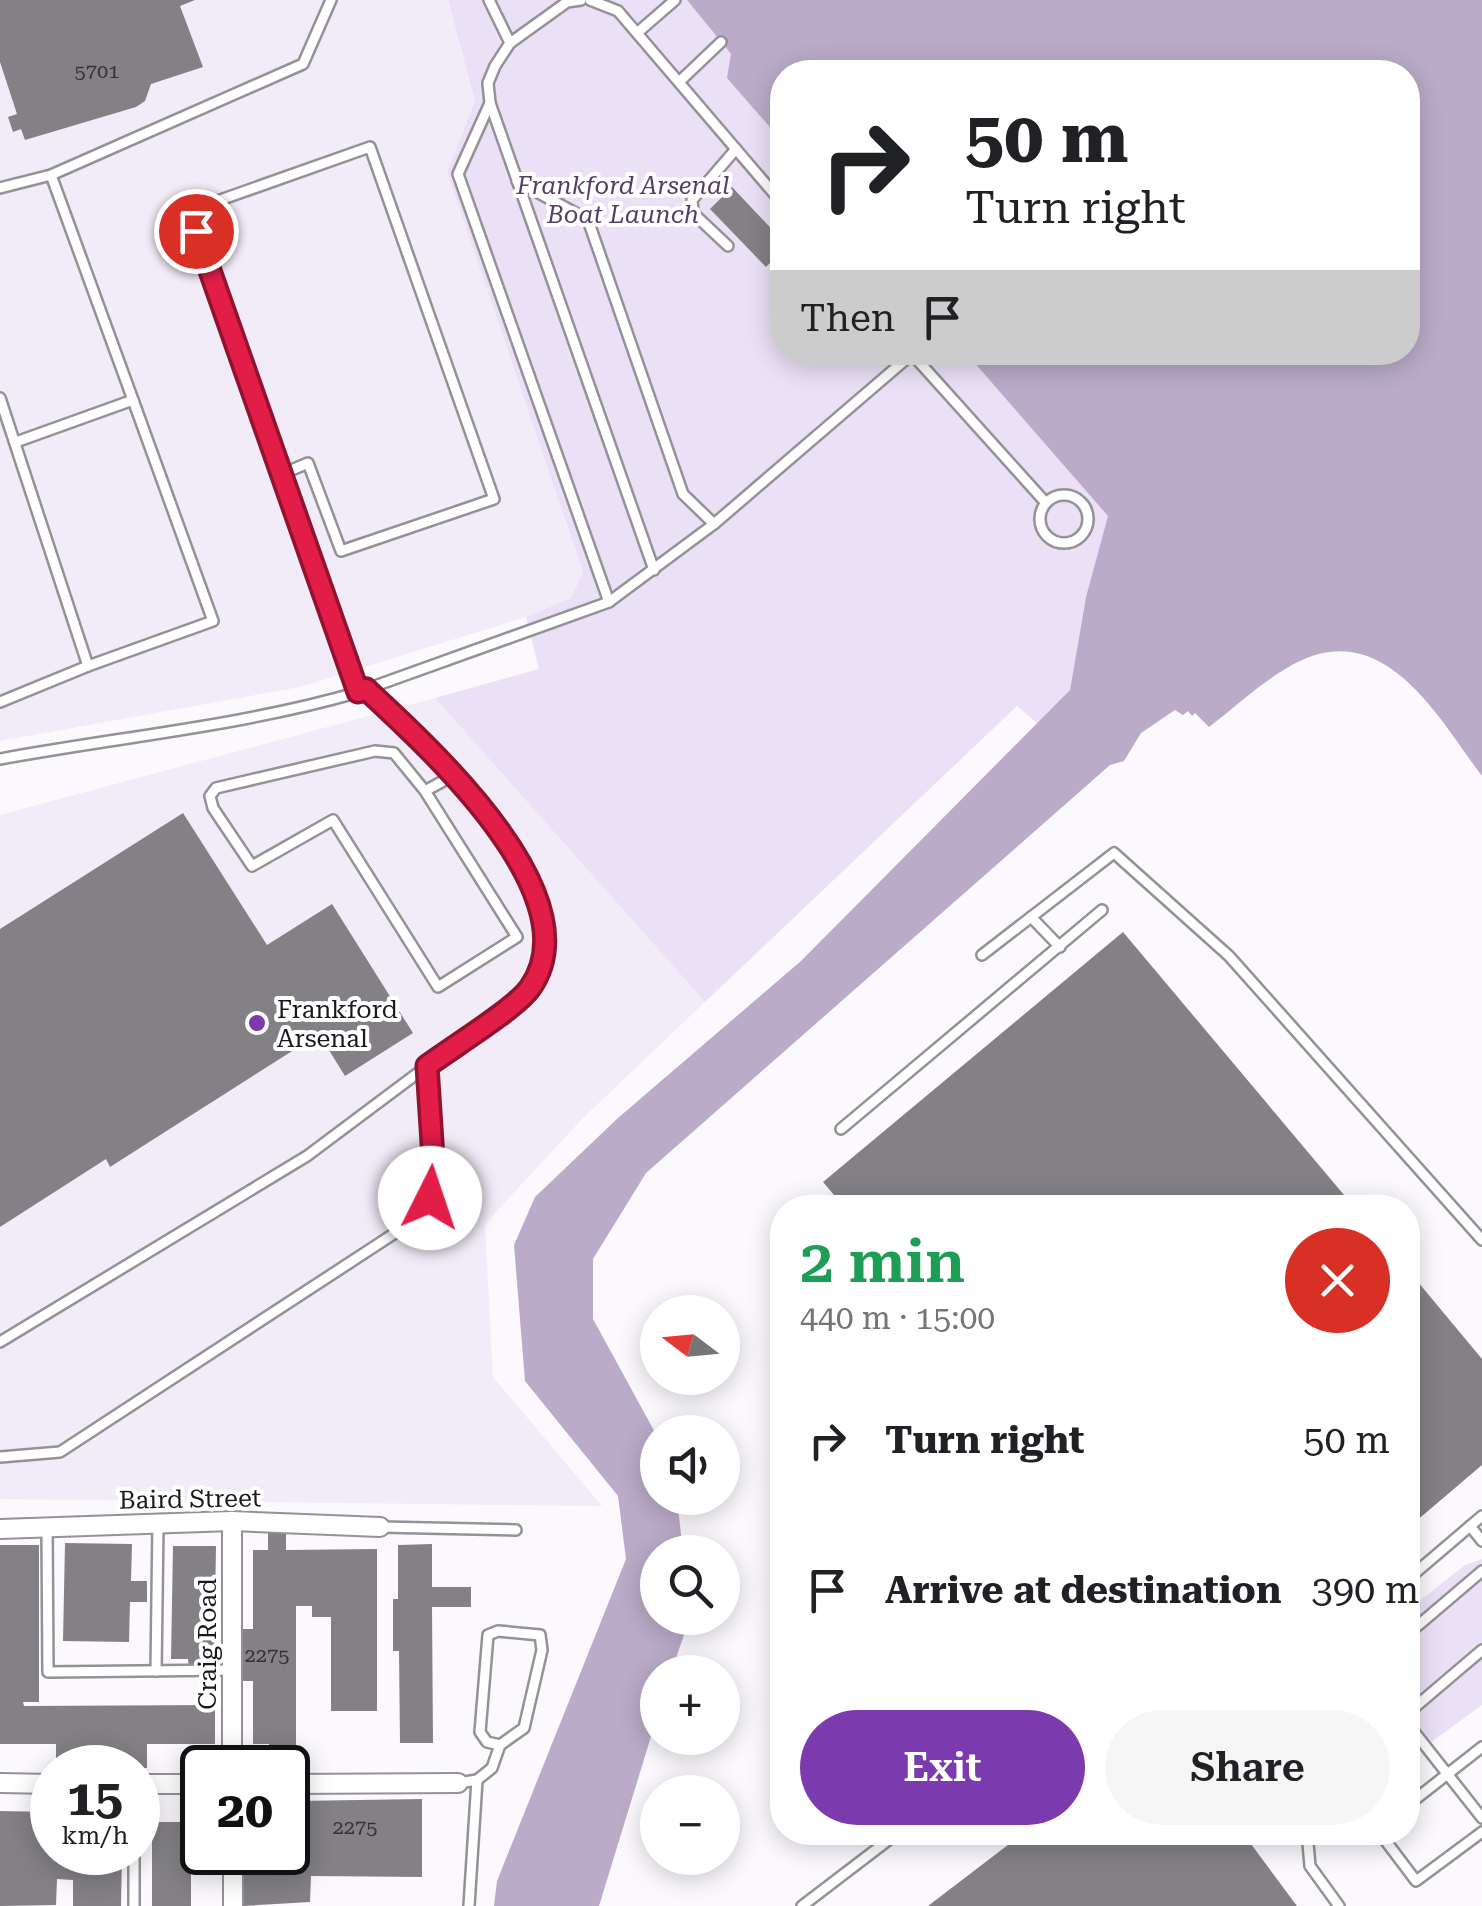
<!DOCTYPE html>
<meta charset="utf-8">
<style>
:root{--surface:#fff;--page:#f6f6f6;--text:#202124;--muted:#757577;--accent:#7c3aaf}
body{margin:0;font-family:"Roboto Serif",serif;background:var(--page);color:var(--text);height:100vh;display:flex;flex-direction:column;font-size:38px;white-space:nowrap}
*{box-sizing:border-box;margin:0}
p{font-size:32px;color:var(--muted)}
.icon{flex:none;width:55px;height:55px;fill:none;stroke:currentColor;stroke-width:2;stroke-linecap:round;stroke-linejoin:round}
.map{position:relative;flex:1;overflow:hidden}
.side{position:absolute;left:770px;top:1195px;width:650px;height:650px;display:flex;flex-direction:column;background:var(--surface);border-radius:40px;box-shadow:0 5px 25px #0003}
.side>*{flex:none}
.guide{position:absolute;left:770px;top:60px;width:650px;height:305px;border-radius:40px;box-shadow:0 5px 25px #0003;background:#fff;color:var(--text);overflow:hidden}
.needle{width:65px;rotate:286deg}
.controls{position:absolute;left:640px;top:1295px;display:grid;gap:20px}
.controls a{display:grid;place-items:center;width:100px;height:100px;border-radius:50%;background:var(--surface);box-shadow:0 5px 25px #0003;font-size:50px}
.speed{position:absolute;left:30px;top:1745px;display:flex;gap:20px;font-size:50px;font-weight:700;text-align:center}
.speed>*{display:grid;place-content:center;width:130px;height:130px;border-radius:50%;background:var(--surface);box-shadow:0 5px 25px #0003;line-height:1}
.speed small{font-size:25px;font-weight:400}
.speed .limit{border:5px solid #111;border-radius:15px;background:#fff;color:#111}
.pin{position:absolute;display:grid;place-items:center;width:85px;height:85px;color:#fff;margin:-42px;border:5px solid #fff;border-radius:50%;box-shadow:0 2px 10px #0007}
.me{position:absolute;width:110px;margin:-55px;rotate:4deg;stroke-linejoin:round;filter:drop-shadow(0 0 8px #0008)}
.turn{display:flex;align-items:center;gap:35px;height:210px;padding:0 30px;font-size:45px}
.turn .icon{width:130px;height:130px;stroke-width:2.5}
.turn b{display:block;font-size:70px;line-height:85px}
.then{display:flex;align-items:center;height:95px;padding:0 30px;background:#0003;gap:20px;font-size:38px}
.round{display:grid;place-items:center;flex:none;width:105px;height:105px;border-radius:52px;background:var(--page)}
.summary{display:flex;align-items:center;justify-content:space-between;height:170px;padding:0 30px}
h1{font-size:60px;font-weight:600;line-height:75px;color:#1e9e55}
.primary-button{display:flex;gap:20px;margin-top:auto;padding:20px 30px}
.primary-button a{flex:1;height:115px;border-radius:60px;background:var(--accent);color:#fff;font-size:40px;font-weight:600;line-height:115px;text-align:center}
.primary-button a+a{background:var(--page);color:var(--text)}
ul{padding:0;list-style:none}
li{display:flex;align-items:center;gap:30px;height:150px;padding:0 30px}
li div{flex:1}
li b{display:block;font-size:38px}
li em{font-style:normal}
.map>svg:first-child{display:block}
</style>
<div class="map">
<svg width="1482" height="1906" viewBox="0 0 1482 1906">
<rect width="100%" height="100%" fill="#fbf8fe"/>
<!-- built -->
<g fill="#f2ecf8">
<polygon points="0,0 448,0 475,101 447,172 583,572 571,598 526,617 300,687 0,741"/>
<polygon points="435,698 705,1002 583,1118 485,1224 493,1377 602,1506 0,1499 0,815"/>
</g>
<!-- green -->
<g fill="#ebe1f7">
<polygon points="448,0 687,0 731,54 728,78 782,141 782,352 966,353 1109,516 1086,597 1070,690 1039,725 1017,706 705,1002 435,698 539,669 526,617 571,598 583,572 447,172 475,101"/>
<polygon points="1482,1559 1482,1705 1408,1759 1408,1610 1465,1565"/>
</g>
<!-- water -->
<path fill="#baacc9" d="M687,0h795v776c-37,-49 -87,-142 -163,-122 -39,10 -78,49 -110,73l-14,-14 -3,3 -4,-5 -5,4 -8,-5 -34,23 -17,28 -14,4 -464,408 -53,86v60l64,117 1,62h19l6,54h-25v66h32l-19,54h-13l-1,45 -58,189h-105l3,-25 129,-322 -8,-63 -93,-115 -11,-136 21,-48 83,-79 183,-157 269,-271 16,-93 22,-81 -142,-163 442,-1v-280h-626v69l-55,-63 4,-24z"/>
<!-- building -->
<g fill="#838186">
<polygon points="0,0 195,0 180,6 203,67 151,84 145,101 136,107 25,140 21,129 13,132 8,117 17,114 0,62"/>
<polygon points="732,187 782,240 782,251 766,267 710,209"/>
<polygon points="183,813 267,945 332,904 413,1033 345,1076 319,1034 110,1167 106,1159 0,1227 0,929"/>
<polygon points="1123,932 1355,1208 845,1208 823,1182"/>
<polygon points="1408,1270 1482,1359 1482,1465 1408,1528"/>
<polygon points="268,1533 286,1533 286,1550 377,1549 377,1711 331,1711 331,1617 312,1617 312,1606 296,1606 296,1758 269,1758 269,1744 253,1744 253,1681 238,1681 238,1629 253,1629 253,1550 268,1550"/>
<polygon points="65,1543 132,1544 131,1581 147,1581 147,1602 130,1602 129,1642 63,1641"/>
<polygon points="432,1544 432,1587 471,1587 471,1607 432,1607 433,1743 400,1743 399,1651 393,1651 393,1599 398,1599 398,1545"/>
<polygon points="0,1545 39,1545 39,1702 23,1702 24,1706 215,1705 215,1744 147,1744 147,1768 56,1768 56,1744 0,1744"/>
<polygon points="173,1546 216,1546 214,1669 189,1669 188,1659 171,1659"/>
<polygon points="288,1797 297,1797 297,1801 422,1799 422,1877 311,1876 310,1902 243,1906 243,1866 254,1866 254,1852 288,1852"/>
<polygon points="0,1811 52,1812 52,1852 122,1852 121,1906 73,1906 73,1880 57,1879 56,1905 0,1906"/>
<polygon points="152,1822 190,1822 190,1839 197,1838 197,1847 191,1847 191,1906 152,1906"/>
<polygon points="1025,1832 1242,1832 1297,1906 928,1906"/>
</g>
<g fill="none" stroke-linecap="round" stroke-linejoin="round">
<defs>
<g id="service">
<polyline points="489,0 510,43 567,2 581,0"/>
<polyline points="590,0 618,11 782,203"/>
<polyline points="637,33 675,0"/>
<polyline points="510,43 495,66 488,83 490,103 458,174 609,602"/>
<polyline points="679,82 721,42"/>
<polyline points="490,103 654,570"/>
<polyline points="517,181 588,220 683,494 714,524"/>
<polyline points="0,188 51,175 303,64 331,0"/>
<polyline points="728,246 693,213 692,200 736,149"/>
<polyline points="0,398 88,666 0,702"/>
<polyline points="16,442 133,400 51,175"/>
<circle cx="1064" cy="519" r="24"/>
<polyline points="88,666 213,621 133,400"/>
<polyline points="361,691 609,602 714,524 912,354 1046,503"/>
<path d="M0,759c119,-22 242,-33 359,-67l-170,-481 181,-64 124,352 -153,52 -33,-88 -26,11"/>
<polyline points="425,791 517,937 438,987 333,820 252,866 213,808 210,796 216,788 375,751 394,753 425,791 456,774"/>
<polyline points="1031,917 1060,947"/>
<polyline points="982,955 1114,853 1229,956 1482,1240"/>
<polyline points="841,1129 1102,910"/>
<polyline points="0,1342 307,1156 530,989 547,948 542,912 530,881 460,778 366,689"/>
<path d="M0,1457l60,-5 358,-234c25,-45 14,-102 9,-152"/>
<polyline points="1470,1526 1482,1541"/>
<polyline points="380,1527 516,1530"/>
<polyline points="47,1529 48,1672 232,1670"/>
<polyline points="1408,1579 1482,1516"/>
<polyline points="1408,1634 1482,1571"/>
<polyline points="156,1671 158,1524"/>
<polyline points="1408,1713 1482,1650"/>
<polyline points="1408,1724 1482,1818"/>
<polyline points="477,1780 492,1768 500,1745 524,1728 542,1650 540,1635 498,1631 488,1635 480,1732 487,1742 500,1745"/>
<polyline points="458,1783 477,1780 469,1906"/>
<polyline points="1408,1805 1482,1747"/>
<polyline points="1307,1832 1310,1866 1339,1906"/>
<polyline points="1379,1832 1416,1881 1482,1832"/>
<polyline points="134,1852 134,1906"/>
<polyline points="802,1906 899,1832"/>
</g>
<g id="minor">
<polyline points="232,1521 232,1768"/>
<polyline points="0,1529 232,1521 380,1527"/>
<polyline points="0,1783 52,1784"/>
<polyline points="138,1784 202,1784"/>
<polyline points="288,1784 458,1783"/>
<polyline points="233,1852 233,1906"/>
</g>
</defs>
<!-- service casing -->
<use href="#service" stroke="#949297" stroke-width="14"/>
<!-- minor casing -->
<use href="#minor" stroke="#949297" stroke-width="22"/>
<!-- service -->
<use href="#service" stroke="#fff" stroke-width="9"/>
<!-- minor -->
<use href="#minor" stroke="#fff" stroke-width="18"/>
</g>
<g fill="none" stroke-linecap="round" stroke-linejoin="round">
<defs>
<path id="route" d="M196,231l162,461 8,-3c60,56 229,207 164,299 -15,21 -79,60 -103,78l6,92 -3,40"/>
</defs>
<!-- route casing -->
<use href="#route" stroke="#92132f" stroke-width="25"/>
<!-- route -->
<use href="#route" stroke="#e11d48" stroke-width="18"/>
</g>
<!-- markers -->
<circle fill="#7c3aaf" stroke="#fff" stroke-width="4" cx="257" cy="1023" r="10"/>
<g text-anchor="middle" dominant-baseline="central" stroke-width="8" stroke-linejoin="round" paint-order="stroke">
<!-- number labels -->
<g font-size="20" fill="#343235">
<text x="97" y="71">5701</text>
<text x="267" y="1655">2275</text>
<text x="355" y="1827">2275</text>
</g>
<!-- park labels -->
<g font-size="25" font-style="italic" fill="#533e68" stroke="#fff">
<text x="623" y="185">Frankford Arsenal<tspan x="623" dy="29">Boat Launch</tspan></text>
</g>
<!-- poi labels -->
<g font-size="25" fill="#19181a" stroke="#fff" text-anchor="start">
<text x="277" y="1009">Frankford<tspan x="277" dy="29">Arsenal</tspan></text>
</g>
<!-- street labels -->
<g font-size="25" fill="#19181a" stroke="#fff">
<text transform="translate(190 1499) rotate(-1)">Baird Street</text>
<text transform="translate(207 1644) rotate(-90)">Craig Road</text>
</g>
</g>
</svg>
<div class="controls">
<a><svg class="needle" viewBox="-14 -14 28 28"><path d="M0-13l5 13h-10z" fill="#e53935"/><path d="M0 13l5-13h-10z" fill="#757577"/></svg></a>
<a><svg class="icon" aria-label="sound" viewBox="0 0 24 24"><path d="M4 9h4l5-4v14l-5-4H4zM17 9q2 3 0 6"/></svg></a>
<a><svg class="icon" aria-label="search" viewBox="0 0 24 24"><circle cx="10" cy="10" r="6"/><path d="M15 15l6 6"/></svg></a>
<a>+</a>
<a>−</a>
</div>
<div class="speed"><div>15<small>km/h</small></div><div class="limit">20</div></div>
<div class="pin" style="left:196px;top:231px;background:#d93025"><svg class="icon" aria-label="arrive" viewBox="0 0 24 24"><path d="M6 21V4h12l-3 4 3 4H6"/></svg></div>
<svg class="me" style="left:430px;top:1198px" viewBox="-20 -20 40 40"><circle r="19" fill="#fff"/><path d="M0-13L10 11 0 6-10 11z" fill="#e11d48"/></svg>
<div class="guide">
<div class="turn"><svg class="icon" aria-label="right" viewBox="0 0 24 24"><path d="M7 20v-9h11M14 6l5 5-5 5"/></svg><div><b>50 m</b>Turn right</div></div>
<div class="then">Then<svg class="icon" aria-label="arrive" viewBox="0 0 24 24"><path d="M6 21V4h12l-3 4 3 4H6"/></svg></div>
</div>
<section class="side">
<div class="summary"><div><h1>2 min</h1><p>440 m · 15:00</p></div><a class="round" style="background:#d93025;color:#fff"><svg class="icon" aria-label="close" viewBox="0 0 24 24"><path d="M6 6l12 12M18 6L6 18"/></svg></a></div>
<ul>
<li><svg class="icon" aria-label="right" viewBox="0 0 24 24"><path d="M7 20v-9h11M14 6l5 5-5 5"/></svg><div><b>Turn right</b></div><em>50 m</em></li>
<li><svg class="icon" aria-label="arrive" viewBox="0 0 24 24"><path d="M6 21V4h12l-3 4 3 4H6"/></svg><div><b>Arrive at destination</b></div><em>390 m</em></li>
</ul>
<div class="primary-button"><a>Exit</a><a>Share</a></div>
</section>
</div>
